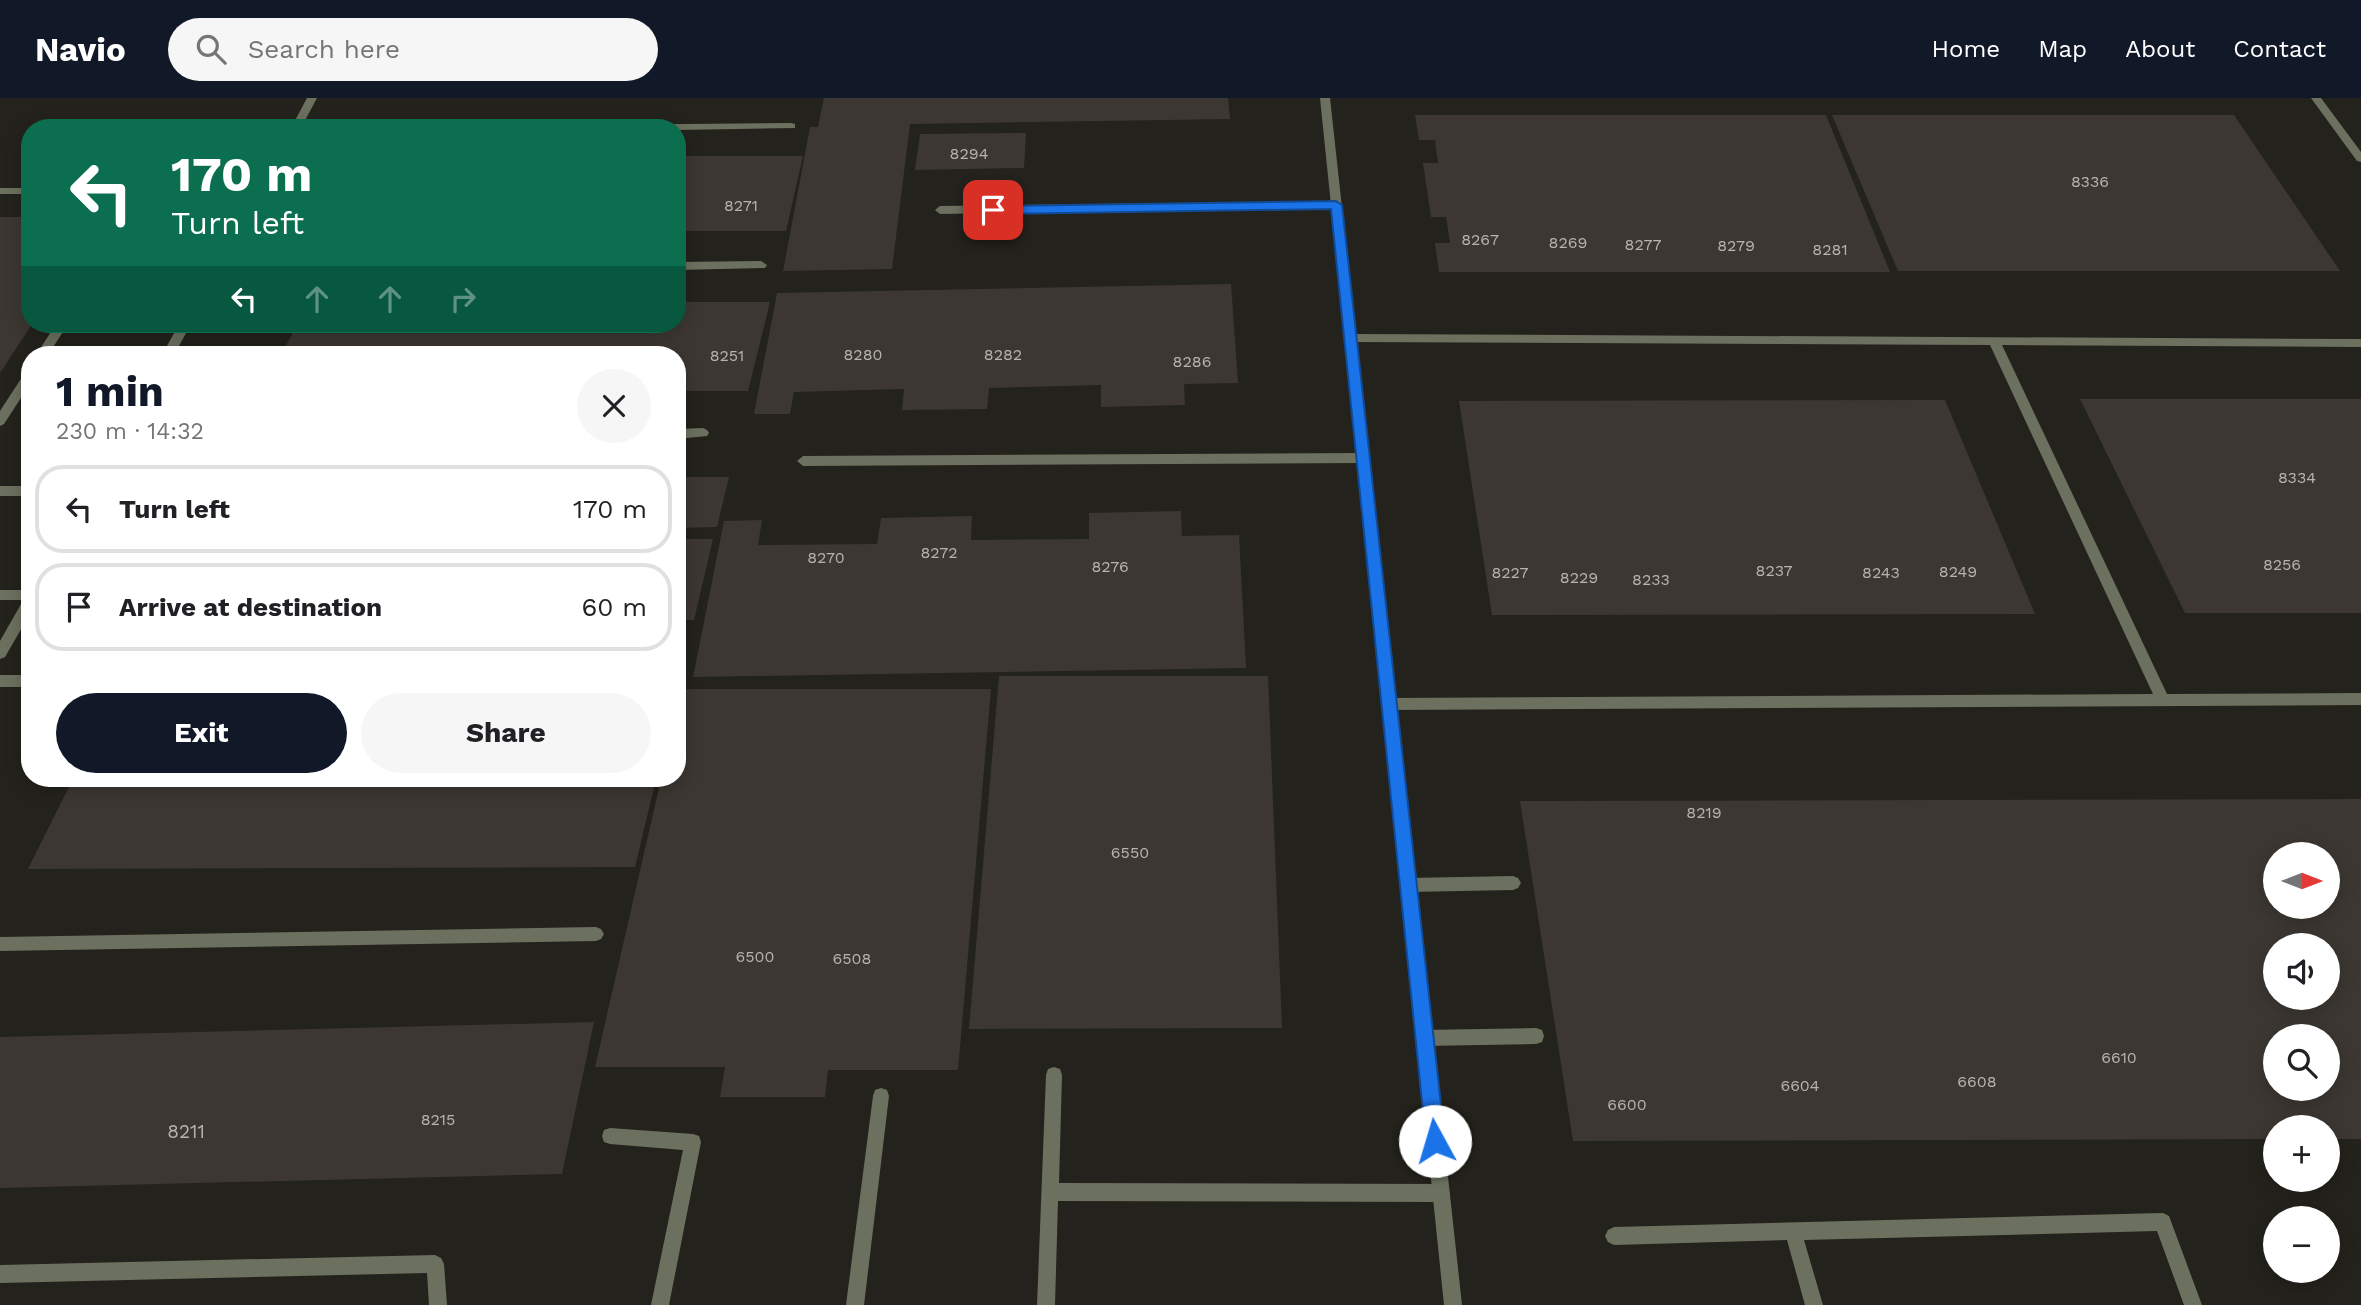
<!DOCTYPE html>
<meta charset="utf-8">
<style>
:root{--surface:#fff;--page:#f6f6f6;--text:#202124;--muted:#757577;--line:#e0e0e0;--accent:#111827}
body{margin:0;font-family:"Work Sans",sans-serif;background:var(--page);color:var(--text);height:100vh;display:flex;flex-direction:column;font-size:26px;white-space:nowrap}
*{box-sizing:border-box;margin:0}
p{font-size:23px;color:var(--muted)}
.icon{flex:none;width:38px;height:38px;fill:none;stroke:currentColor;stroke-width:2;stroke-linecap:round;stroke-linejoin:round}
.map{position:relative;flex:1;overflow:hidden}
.side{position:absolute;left:21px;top:248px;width:665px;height:441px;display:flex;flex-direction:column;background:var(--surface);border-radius:28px;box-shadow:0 4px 18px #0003}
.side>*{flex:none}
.guide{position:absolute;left:21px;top:21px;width:665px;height:214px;border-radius:28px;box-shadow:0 4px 18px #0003;background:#0b6e4f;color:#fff;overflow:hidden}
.needle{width:46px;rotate:90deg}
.tools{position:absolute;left:2263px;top:744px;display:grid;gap:14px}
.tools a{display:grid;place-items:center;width:77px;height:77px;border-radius:50%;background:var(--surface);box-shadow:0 4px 18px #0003;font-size:35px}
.pin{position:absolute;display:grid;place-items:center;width:60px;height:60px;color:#fff;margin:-30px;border-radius:14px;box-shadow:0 4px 10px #0006}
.me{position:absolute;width:77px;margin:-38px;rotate:354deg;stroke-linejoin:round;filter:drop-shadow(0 0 5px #0008)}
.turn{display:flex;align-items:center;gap:24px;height:147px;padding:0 35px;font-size:32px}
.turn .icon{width:91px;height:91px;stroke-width:2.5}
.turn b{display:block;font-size:49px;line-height:60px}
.lanes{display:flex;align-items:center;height:66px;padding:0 35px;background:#0003;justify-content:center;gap:35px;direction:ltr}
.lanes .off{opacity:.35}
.round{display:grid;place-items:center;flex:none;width:74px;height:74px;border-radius:37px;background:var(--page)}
.summary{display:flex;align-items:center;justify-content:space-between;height:119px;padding:0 35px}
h1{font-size:42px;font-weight:700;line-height:52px;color:var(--accent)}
.action{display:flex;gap:14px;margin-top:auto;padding:14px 35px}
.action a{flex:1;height:80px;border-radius:42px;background:var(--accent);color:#fff;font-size:28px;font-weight:700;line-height:80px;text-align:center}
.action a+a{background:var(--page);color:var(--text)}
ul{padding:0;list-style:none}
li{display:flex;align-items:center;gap:21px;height:88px;margin:0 14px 10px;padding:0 21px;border:4px solid var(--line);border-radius:28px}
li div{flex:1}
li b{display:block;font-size:26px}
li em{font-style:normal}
header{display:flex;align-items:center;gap:42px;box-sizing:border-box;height:98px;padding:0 35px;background:var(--accent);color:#fff}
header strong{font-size:33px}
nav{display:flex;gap:38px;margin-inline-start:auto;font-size:24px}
.search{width:490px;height:63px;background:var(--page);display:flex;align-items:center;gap:18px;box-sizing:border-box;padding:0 24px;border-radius:38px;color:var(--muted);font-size:26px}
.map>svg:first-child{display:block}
</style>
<header>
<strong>Navio</strong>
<div class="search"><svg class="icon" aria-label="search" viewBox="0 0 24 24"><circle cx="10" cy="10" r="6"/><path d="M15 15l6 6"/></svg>Search here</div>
<nav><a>Home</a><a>Map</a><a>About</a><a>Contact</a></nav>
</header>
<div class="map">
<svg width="2361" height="1207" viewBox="0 0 2361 1207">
<rect width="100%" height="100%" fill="#24221c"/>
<!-- building -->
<g fill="#3c3732" fill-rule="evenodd">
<polygon points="824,0 1228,0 1230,21 910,26 892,171 783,173 810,29 818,29"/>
<polygon points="1415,17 1826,17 1890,174 1439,174 1435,145 1450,145 1446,119 1431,119 1423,65 1438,65 1435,42 1419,42"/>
<polygon points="1832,17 2234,17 2340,173 1898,173"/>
<polygon points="1026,35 1024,70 915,72 920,36"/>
<polygon points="677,58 803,58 786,133 677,133"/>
<polygon points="0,119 30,119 30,226 32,226 0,275"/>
<polygon points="1231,186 1238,285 1184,286 1185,307 1101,309 1101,287 989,290 987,311 902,312 904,291 794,294 790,316 754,316 777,195"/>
<polygon points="677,204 770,204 748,293 677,293 677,257 281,257 297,226 677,226"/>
<polygon points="2080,301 2361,301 2361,515 2185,515"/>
<polygon points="1945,302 2035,516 1492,517 1459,303"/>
<polygon points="677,379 729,379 717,429 677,430"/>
<polygon points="1181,413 1182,438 1239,437 1246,570 693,579 724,423 762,422 758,447 877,446 881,420 972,418 971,442 1089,441 1089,415"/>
<polygon points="677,441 713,441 694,522 677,522"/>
<polygon points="999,578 1268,578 1282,930 969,931"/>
<polygon points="682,591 991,591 958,972 828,972 825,999 720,999 725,969 595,969 661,681 677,681 677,612"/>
<polygon points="73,681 656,681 635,769 28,771"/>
<path d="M2361,701v340h-33v-12h-53v12l-702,2 -53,-340zM2275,756h53v52h-53zM2275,847h53v53h-53zM2275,938h53v52h-53z"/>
<polygon points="594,924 562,1076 0,1090 0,939"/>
</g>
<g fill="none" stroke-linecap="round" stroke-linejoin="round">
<!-- service -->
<g fill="#6c715f" fill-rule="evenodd">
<polygon points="791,25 795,26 795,30 677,32 677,30 576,30 581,27"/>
<rect x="0" y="90" width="30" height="6"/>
<polygon points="1336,103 1340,104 1340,110 940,116 935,112 940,108"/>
<polygon points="761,163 767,167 765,170 677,172 677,164"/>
<polygon points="56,226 68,226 48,257 36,257"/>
<polygon points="1350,236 2361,241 2361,249 2002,247 2167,596 2361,595 2361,607 1389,612 1384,610 1382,606 1384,602 1389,600 2153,596 1990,247 1350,244 1344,240"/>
<polygon points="30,272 30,286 4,326 0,328 0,313 26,273"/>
<polygon points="703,330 707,332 709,335 707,338 677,341 677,331"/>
<polygon points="1363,355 1369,360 1363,365 803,368 797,363 803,358"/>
<rect x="0" y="388" width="30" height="10"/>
<rect x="0" y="492" width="30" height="10"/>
<rect x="0" y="577" width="30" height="12"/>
<polygon points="1513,778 1518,780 1521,785 1518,790 1513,792 1408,794 1403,792 1400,787 1403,782 1408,780"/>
<polygon points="596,829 601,831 604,836 601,841 596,843 0,853 0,839"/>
<polygon points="1536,930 1542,932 1544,938 1542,944 1536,946 1424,948 1418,946 1416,940 1418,934 1424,932"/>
<polygon points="1054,969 1060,971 1062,977 1059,1085 1441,1086 1447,1089 1450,1095 1447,1101 1441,1104 1058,1103 1055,1207 1037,1207 1046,977 1048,971"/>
<polygon points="881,990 887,992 889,998 864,1207 846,1207 873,998 875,992"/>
<polygon points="610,1030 693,1036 699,1038 701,1044 669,1207 651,1207 683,1052 610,1046 604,1044 602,1038 604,1032"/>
<polygon points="2163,1115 2169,1118 2202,1207 2184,1207 2157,1133 1804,1142 1823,1207 1805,1207 1787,1142 1614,1147 1608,1144 1605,1138 1608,1132 1614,1129"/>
<polygon points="435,1157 441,1160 444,1166 447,1207 429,1207 427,1175 0,1185 0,1167"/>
</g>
<!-- minor -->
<g fill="#6c715f" fill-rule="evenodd">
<polygon points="307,0 317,0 301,30 291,30"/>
<polygon points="1320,0 1330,0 1462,1207 1444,1207"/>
<polygon points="2311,0 2321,0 2361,54 2361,64 2357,63"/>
<polygon points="179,226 191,226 174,257 162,257"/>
<polygon points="30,498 30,516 5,559 0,561 0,543 25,499"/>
</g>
</g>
<!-- route -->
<polygon fill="#1a73e8" stroke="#114b97" stroke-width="2" points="1336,103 1342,107 1445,1043 1442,1050 1435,1053 1429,1050 1426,1043 1331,111 993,116 986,112 993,108"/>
<g text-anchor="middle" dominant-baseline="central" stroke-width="6" stroke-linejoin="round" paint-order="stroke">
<!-- number labels -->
<g font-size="16" fill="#b6b4af">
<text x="969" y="55">8294</text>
<text x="2090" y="83">8336</text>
<text x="741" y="107">8271</text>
<text x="1480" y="141">8267</text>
<text x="1568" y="144">8269</text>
<text x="1643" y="146">8277</text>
<text x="1736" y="147">8279</text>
<text x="1830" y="151">8281</text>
<text x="863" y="256">8280</text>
<text x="1003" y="256">8282</text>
<text x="727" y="257">8251</text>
<text x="1192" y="263">8286</text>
<text x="2297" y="379">8334</text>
<text x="939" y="454">8272</text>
<text x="826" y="459">8270</text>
<text x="2282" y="466">8256</text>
<text x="1110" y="468">8276</text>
<text x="1774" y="472">8237</text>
<text x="1958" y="473">8249</text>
<text x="1510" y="474">8227</text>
<text x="1881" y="474">8243</text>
<text x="1579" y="479">8229</text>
<text x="1651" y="481">8233</text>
<text x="1704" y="714">8219</text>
<text x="1130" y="754">6550</text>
<text x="755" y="858">6500</text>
<text x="852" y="860">6508</text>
<text x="2119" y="959">6610</text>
<text x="1977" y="983">6608</text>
<text x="1800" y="987">6604</text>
<text x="1627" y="1006">6600</text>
<text x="438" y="1021">8215</text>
</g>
<!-- near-number labels -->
<g font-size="19" fill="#b6b4af">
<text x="186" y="1033">8211</text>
</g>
</g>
</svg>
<div class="tools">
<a><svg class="needle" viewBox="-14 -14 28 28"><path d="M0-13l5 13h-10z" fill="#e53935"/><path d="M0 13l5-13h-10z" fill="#757577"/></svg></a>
<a><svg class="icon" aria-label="sound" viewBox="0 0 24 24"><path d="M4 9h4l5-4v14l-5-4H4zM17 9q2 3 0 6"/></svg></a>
<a><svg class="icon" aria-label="search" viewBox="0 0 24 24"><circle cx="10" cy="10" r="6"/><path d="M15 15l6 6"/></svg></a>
<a>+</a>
<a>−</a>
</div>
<div class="pin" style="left:993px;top:112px;background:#d93025"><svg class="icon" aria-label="arrive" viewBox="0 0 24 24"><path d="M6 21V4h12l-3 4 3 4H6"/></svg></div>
<svg class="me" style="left:1435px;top:1043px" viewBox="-20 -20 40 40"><circle r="19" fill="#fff"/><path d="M0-13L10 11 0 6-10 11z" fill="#1a73e8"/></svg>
<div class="guide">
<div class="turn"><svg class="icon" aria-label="left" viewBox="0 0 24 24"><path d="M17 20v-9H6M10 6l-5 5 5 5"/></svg><div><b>170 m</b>Turn left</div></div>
<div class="lanes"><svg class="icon" aria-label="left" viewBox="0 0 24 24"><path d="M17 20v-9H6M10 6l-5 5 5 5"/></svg><svg class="icon off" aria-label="ahead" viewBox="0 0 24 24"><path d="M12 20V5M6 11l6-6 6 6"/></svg><svg class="icon off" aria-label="ahead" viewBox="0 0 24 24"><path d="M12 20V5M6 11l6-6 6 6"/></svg><svg class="icon off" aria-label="right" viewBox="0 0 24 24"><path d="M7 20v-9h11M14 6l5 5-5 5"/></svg></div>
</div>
<section class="side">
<div class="summary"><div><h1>1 min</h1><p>230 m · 14:32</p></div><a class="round"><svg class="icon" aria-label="close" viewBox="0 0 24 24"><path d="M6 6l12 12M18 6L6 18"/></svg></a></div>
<ul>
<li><svg class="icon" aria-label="left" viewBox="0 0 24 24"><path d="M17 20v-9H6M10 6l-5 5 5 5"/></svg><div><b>Turn left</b></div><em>170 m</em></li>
<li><svg class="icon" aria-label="arrive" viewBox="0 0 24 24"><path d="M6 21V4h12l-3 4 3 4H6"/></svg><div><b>Arrive at destination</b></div><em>60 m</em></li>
</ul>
<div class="action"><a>Exit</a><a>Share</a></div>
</section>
</div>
